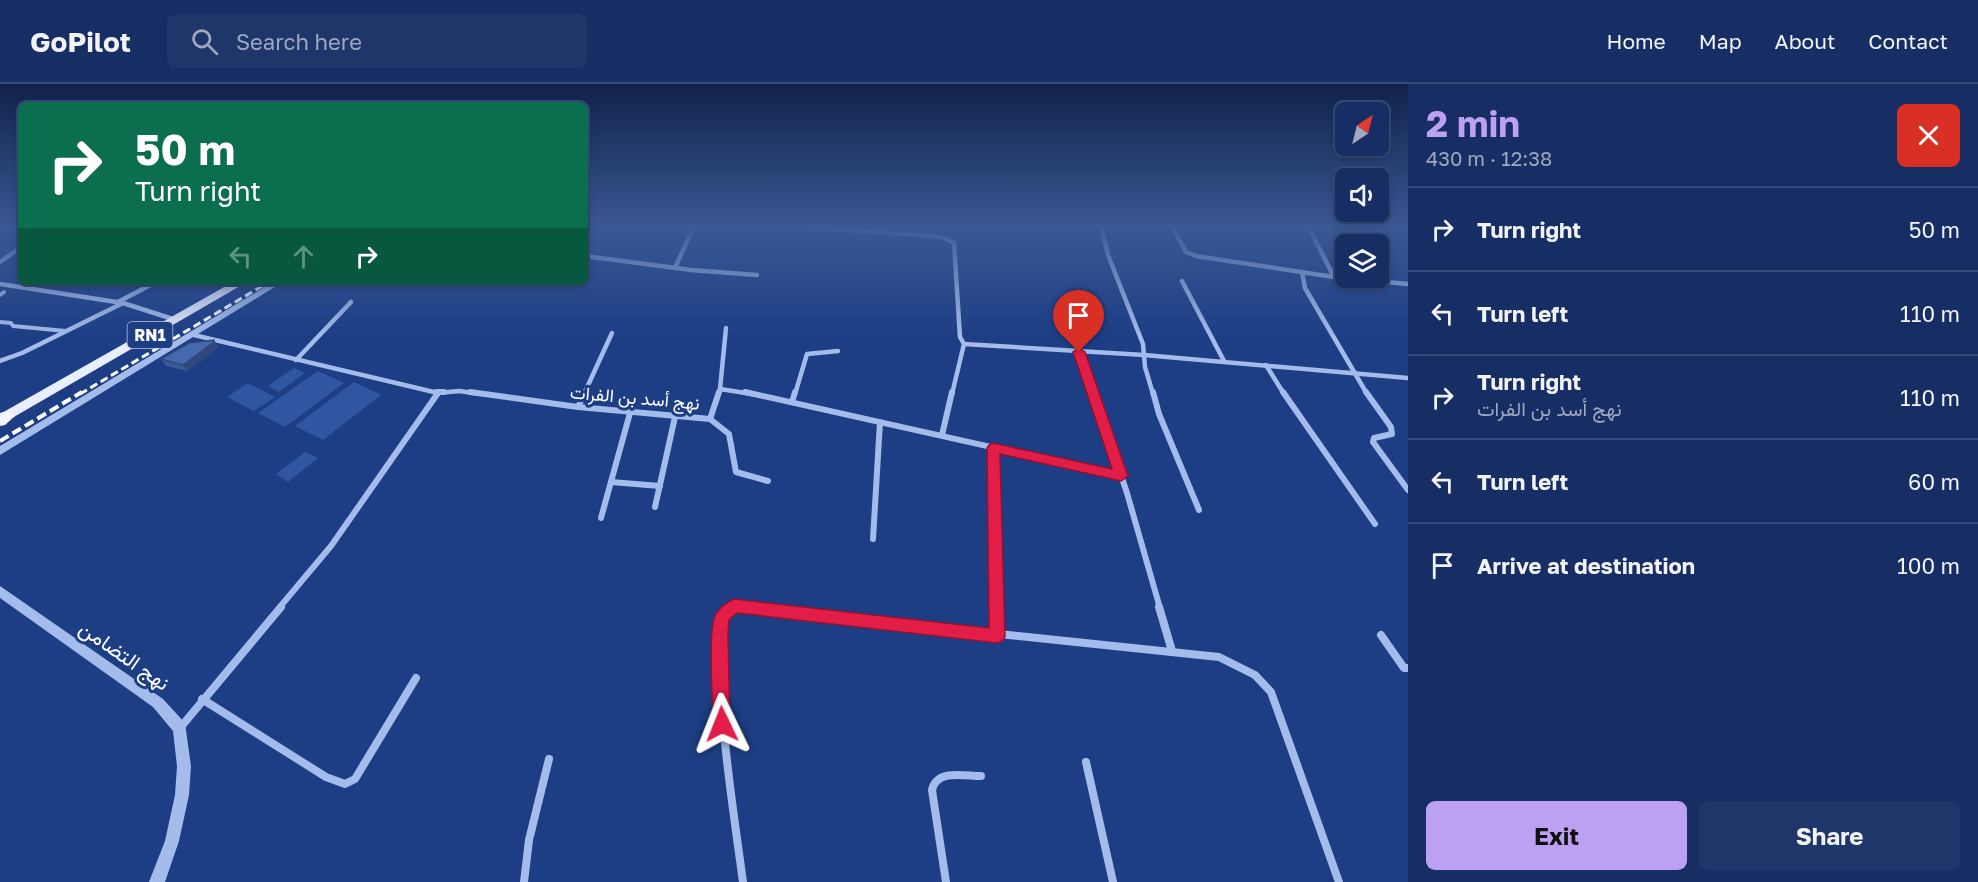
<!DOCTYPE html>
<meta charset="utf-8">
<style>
:root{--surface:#162e64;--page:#1f366a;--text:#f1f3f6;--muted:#9ea8bf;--line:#354a78;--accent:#bca0f2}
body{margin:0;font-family:"Golos Text",Vazirmatn,sans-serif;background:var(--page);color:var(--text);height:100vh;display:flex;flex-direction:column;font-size:22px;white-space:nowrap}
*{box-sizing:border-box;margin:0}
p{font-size:20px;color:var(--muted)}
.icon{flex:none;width:33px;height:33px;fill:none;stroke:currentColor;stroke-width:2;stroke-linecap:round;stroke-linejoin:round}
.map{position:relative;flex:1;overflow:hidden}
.drawer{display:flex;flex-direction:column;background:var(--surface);width:570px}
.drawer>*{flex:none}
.banner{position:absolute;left:18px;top:18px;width:570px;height:183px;border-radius:9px;box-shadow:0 3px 9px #0003,0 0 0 2px var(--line);background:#0b6e4f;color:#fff;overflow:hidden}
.needle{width:39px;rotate:35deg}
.tools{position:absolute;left:1335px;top:18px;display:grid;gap:12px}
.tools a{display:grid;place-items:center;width:54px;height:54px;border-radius:9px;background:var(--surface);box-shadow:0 3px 9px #0003,0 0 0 2px var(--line);font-size:30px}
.pin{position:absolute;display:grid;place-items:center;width:51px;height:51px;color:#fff;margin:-62px -26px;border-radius:50% 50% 50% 0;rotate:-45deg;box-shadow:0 0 6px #0007}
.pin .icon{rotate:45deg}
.me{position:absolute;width:66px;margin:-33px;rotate:358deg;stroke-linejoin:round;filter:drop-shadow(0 0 4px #0008)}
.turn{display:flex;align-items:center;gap:21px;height:126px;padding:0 18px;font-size:27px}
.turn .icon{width:78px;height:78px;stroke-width:2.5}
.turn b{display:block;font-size:42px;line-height:51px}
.lanes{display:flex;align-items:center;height:57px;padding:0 18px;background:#0003;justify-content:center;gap:30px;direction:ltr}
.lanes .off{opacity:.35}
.round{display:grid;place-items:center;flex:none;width:63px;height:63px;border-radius:9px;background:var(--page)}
.overview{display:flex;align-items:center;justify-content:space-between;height:102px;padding:0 18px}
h1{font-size:36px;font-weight:700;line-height:45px;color:var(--accent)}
.action{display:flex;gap:12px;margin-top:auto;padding:12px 18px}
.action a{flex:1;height:69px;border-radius:9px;background:var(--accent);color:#111;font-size:24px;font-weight:700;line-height:69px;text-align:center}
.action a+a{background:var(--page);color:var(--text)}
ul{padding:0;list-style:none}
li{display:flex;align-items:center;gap:18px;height:84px;padding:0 18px;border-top:2px solid var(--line)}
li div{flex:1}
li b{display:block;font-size:22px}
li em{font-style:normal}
header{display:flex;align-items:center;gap:36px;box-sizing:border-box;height:84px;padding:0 30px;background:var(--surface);border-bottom:2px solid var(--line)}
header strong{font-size:28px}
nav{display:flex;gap:33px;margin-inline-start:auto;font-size:21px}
.search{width:420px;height:54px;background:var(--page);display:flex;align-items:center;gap:15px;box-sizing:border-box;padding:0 21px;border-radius:9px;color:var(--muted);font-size:22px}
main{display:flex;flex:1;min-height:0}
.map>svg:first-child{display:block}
</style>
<header>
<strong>GoPilot</strong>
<div class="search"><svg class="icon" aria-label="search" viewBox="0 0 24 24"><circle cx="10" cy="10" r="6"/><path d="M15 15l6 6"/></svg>Search here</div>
<nav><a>Home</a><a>Map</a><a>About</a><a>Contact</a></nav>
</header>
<main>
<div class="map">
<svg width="1408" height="798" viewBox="0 0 1408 798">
<rect width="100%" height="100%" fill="#1d3e85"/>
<!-- green -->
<g fill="#3056a2">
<polygon points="294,284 305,289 279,308 268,302"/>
<polygon points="318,287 344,299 285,343 258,329"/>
<polygon points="354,298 381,311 323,356 295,342"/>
<polygon points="248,299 275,313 254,327 227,313"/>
<polygon points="305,368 318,374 288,398 276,390"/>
</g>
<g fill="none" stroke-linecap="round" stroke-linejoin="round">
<!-- service -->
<g stroke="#a4bceb" stroke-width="4">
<polyline points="0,211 4,208"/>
<polyline points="0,238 11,239 13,242 66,247"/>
</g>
<!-- minor-far2 -->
<g stroke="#a4bceb" stroke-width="4.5">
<polyline points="782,142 925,151 945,154 954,159 960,253 964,260 952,310"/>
<polyline points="1101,142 1108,171 1143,260 1145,283 1153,310"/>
<polyline points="1172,142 1186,168 1196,172 1334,193 1408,200"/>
<polyline points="1299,142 1308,143"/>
<polyline points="1308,142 1334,193"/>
<polyline points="585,172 691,186 757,191"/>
<polyline points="0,178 21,163"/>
<polyline points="675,184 694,142"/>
<polyline points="1302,188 1305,204 1367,310"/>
<polyline points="1182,197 1224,277"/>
<polyline points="0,200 123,219 176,236"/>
<polyline points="118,218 156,198"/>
<polyline points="194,251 438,309 459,307 481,310"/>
<polyline points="964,260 1144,271 1408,294"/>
<polyline points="1079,268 1093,310"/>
<polyline points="296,276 351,218"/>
<polyline points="0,277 22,269 123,219"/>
<polyline points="1266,281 1284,310"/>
<polyline points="720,305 726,244"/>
<polyline points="584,310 612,249"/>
<polyline points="718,310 720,305 752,310"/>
<polyline points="795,310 807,270 838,267"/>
</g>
<!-- minor-far1 -->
<g stroke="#a4bceb" stroke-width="6">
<polyline points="436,308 444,308"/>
<polyline points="470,308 578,323 710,335 719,308"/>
<polyline points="745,308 1121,392"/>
<polyline points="1093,308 1127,409 1160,524"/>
<polyline points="1153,308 1159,330 1199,426"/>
<polyline points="1283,308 1375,440"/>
<polyline points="1366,308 1391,343 1392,350 1374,354 1373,358 1408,406"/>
<polyline points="792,318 795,308"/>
<polyline points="578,323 585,308"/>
<polyline points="710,335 729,350 736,388 768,397"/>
<polyline points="942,351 952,308"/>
<polyline points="993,364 996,524"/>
<polyline points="611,398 660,402"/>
<polyline points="655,423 675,333"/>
<polyline points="601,434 630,329"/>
<polyline points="873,455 880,338"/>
<polyline points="279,524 331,462 438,309"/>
<polyline points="732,524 734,522 754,524"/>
</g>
<!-- minor -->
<g stroke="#a4bceb" stroke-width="8">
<path d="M733,523l-11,10c-6,90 9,176 21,265"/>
<polyline points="740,523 1219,573 1255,591 1271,608 1339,798"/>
<polyline points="996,523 997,552"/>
<polyline points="1159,523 1172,567"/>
<polyline points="1381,551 1404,584 1408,584"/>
<polyline points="202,615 326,693 345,700 355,695 416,594"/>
<polyline points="180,644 281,523"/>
<polyline points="1086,678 1113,798"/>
<polyline points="524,798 529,756 549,675"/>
<path d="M946,798l-14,-92c5,-21 31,-14 49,-14"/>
</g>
<!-- tertiary -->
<g fill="#a4bceb" fill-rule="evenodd">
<polygon points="273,198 283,198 0,371 0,362"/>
<polygon points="0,502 163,615 185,639 191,682 189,711 179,757 165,798 149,798 165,757 175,711 177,682 173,647 153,623 0,514"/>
</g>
<!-- primary -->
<polygon fill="#e8eefe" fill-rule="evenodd" points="233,198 247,198 0,341 0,330"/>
<!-- trunk -->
<polygon fill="#f4f6fe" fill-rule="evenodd" points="7,327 15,332 5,341 0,342 0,329"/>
<!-- rail-far1 -->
<polyline stroke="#fff" stroke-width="3" stroke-dasharray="8 4" stroke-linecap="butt" points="80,310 269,198"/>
<!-- rail -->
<polyline stroke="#fff" stroke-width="4" stroke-dasharray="10 4.5" stroke-linecap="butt" points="0,357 82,308"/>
</g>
<!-- wall -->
<polygon fill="#3b5996" points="214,256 218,264 187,287 166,282 161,275"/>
<!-- shaded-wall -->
<polygon fill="#30497a" points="214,256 218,264 187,287 183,281"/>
<!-- building -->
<polygon fill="#4568ae" stroke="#30497a" stroke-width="1.5" points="214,256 214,258 183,281 161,275 189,259"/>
<!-- sky -->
<linearGradient id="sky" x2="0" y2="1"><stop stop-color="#102249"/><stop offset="0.56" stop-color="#3a5894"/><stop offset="1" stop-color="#3a5894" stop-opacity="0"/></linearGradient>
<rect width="1408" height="254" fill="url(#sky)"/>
<!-- route -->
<path fill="#e11d48" stroke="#92132f" stroke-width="1.5" d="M1079,264l6,4 43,124 -7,5 -121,-27 5,182 -2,5 -6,2 -260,-30 -8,7 -1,13 2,91 -2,6 -6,3 -7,-3 -2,-6c0,-20 -6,-97 3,-110 3,-6 11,-12 18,-15l255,29 -2,-180 2,-3 4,-2 119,26 -39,-117z"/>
<g text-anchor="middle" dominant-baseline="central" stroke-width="6" stroke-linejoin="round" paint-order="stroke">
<!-- shield labels -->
<rect fill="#1d3e85" stroke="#bbc5da" stroke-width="1.5" x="127.5" y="238" width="45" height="26" rx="4.5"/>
<g font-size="16" font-weight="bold" fill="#fff">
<text x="150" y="251">RN1</text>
</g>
<!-- street labels -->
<g font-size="18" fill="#fff" stroke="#1d3e85">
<text transform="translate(635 313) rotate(5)">نهج أسد بن الفرات</text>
</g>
<!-- near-street labels -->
<g font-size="21" fill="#fff" stroke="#1d3e85">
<text transform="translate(125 571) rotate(35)">نهج التضامن</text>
</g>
</g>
</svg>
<div class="tools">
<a><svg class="needle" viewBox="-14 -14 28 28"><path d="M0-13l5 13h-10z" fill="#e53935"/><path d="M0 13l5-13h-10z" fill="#9ea8bf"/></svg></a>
<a><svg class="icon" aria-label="sound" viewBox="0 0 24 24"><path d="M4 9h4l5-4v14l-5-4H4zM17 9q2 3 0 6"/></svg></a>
<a><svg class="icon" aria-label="layers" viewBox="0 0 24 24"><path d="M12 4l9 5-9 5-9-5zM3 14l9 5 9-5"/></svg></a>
</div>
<div class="pin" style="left:1079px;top:268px;background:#d93025"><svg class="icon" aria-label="arrive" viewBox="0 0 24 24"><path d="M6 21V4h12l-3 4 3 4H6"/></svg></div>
<svg class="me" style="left:722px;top:640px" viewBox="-20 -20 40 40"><path d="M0-17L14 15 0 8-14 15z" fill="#e11d48" stroke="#fff" stroke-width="4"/></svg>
<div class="banner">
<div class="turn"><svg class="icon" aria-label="right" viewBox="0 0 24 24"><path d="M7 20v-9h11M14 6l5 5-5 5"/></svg><div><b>50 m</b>Turn right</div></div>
<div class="lanes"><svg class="icon off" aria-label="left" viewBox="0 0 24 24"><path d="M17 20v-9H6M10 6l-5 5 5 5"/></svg><svg class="icon off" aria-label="ahead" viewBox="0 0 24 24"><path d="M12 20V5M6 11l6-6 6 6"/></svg><svg class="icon" aria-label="right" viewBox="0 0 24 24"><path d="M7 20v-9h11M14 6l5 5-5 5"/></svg></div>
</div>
</div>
<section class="drawer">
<div class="overview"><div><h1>2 min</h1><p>430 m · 12:38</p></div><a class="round" style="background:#d93025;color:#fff"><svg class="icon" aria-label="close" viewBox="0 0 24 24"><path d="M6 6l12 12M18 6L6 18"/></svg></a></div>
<ul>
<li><svg class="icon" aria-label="right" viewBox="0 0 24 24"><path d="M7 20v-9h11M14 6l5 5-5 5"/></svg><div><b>Turn right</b></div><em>50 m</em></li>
<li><svg class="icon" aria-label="left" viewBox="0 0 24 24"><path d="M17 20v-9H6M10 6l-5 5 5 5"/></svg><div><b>Turn left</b></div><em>110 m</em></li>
<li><svg class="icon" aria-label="right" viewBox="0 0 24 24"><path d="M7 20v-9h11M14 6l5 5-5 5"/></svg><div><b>Turn right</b><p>نهج أسد بن الفرات</p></div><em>110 m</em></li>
<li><svg class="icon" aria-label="left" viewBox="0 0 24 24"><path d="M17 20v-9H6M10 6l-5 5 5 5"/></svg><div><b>Turn left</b></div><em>60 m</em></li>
<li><svg class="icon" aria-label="arrive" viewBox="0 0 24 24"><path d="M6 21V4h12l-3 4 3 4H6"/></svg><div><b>Arrive at destination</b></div><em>100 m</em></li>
</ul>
<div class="action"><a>Exit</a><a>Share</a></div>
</section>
</main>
